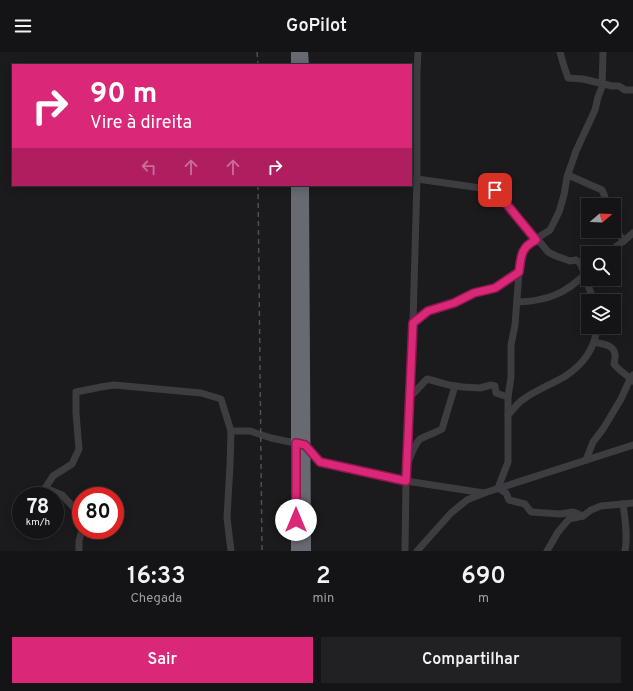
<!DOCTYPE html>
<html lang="pt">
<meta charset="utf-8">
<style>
:root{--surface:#141416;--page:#212123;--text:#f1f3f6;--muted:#9d9ea1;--line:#333335;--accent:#db2777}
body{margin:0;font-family:Overpass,sans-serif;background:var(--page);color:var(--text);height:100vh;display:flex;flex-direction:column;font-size:15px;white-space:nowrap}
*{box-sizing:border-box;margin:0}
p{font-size:13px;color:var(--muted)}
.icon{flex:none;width:22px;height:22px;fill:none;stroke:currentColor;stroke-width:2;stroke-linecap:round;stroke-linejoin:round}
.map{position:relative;height:499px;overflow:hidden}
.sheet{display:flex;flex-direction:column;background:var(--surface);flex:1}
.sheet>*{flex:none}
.hud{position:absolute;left:12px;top:12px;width:400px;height:122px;border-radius:0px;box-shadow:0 2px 10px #0003,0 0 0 1px var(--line);background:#db2777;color:#fff;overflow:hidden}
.needle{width:26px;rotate:71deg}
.tools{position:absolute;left:581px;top:146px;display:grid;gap:8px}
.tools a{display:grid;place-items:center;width:40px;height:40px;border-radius:0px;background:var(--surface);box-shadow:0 2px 10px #0003,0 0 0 1px var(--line);font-size:20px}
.speed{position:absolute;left:12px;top:435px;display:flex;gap:8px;font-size:20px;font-weight:700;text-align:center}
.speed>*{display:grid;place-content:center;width:52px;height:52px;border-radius:50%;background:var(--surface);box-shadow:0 2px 10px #0003,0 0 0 1px var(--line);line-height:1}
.speed small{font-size:10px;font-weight:400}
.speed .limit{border:6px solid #d22;background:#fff;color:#111}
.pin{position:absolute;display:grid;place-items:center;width:34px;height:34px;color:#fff;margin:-17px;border-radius:8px;box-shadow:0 2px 6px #0006}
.me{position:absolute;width:44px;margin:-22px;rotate:0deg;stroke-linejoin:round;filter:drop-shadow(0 0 3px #0008)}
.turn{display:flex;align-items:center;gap:14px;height:84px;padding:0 12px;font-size:18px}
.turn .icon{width:52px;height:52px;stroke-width:2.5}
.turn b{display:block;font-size:28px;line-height:34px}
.lanes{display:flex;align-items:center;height:38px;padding:0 12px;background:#0003;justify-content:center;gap:20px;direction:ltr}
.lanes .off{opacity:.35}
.eta{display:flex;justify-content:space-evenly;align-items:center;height:68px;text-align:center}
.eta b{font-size:24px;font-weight:600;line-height:28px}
.primary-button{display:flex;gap:8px;margin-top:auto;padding:8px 12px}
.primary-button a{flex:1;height:46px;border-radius:0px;background:var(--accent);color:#fff;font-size:16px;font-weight:600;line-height:46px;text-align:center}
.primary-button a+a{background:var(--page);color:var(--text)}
header{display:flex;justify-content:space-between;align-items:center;height:52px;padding:0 12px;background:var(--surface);font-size:18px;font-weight:600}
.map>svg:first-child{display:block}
</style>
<header><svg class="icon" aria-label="menu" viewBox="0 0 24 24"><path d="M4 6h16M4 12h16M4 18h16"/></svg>GoPilot<svg class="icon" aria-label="heart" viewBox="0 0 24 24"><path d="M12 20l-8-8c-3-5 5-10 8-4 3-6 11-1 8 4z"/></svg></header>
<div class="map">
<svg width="633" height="499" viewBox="0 0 633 499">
<rect width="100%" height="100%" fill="#1b1b1d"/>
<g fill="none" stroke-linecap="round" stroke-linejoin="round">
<!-- minor -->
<g stroke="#3c3c41" stroke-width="7">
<polyline points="560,0 563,11 568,26 583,27 612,34 619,34 625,38 633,38"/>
<polyline points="568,123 602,138 605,145 605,153"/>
<polyline points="417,127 495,138 521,171 536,188 540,190 548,200 556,204 570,209 576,208 580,211 585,223"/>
<polyline points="614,176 624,189"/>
<polyline points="608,201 626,187 633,181"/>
<polyline points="519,220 515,273 511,293 511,325 508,345 508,410 498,436 506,441 509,448 525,452 531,460 560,462 573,460 583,464"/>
<polyline points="584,223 594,249"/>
<path d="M517,250c30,-1 49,-8 70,-30"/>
<polyline points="413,271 428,259 454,251 474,241 495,236 519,220 521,203 528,192 550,178 559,160 564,143 567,125 576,99 595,58 598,45 602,35 603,0"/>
<path d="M594,290c8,2 19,2 21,12 1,3 -1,7 -1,10 6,8 13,10 18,17"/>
<polyline points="410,345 427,327 449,333 463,335 480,336 491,333 495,334 496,341 508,345"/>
<path d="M508,363c4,-4 8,-10 13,-14 13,-10 29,-16 43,-24 19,-12 31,-28 33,-50"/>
<polyline points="231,379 250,379 271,386 305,393 320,410 406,429 484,441"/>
<path d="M409,408c3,-7 5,-15 11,-21 3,-2 17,-7 22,-10l13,-43"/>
<polyline points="586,408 593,390 603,377 621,347 630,327 633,323"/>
<polyline points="45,436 62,443 80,462 81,474"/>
<polyline points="40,444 53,424 72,412 79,397 76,361 76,340 101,335 114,333 201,341 221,347 231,379 230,413 227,466 231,499"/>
<path d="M623,452c2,15 5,32 2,47"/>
<polyline points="79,499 79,489 82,478"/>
<polyline points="405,499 406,429 413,271 417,127 417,19 418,0"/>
<polyline points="417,499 451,461 467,448 484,441 633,393"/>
<polyline points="547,499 558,480 569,467 583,464 591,458 601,454 633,451"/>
</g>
<!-- highway -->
<g stroke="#686a72" stroke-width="10">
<polyline points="296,0 296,13"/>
<polyline points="303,0 304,13"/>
<polyline points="304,133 306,499"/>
<polyline points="296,499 296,133"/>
</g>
<!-- rail -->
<g stroke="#4f5056" stroke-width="1.5" stroke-dasharray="5 4" stroke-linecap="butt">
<polyline points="257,0 258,13"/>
<polyline points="258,133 262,499"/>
</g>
</g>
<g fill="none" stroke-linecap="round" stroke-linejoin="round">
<defs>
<path id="route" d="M296,468v-77l9,2 15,17 86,19 7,-158 15,-12 26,-8 20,-10 21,-5 24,-16c2,-16 2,-25 17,-32l-41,-50"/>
</defs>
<!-- route casing -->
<use href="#route" stroke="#8e194d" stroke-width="10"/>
<!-- route -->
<use href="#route" stroke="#db2777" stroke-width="7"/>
</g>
</svg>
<div class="tools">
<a><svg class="needle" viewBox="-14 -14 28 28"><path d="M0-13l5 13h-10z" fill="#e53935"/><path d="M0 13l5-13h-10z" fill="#9d9ea1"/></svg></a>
<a><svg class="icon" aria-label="search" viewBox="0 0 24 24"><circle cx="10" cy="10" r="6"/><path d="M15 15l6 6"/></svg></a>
<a><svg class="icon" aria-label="layers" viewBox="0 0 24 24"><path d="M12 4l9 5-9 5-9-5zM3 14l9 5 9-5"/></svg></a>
</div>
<div class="speed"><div>78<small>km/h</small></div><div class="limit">80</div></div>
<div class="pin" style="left:495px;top:138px;background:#d93025"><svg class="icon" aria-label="arrive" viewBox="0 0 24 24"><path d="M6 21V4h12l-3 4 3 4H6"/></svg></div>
<svg class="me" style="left:296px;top:468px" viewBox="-20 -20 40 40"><circle r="19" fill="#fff"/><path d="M0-13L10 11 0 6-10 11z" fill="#db2777"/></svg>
<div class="hud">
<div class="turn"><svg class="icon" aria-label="right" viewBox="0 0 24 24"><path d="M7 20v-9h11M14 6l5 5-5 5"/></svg><div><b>90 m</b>Vire à direita</div></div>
<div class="lanes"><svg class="icon off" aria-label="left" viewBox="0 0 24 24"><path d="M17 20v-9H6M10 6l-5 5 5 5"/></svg><svg class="icon off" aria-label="ahead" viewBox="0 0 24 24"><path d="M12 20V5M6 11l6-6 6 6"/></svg><svg class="icon off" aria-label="ahead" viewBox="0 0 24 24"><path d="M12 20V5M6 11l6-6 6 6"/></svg><svg class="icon" aria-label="right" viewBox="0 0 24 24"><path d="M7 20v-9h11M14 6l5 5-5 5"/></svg></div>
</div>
</div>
<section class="sheet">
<div class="eta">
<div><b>16:33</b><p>Chegada</p></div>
<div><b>2</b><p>min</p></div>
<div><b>690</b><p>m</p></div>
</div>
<div class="primary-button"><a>Sair</a><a>Compartilhar</a></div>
</section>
